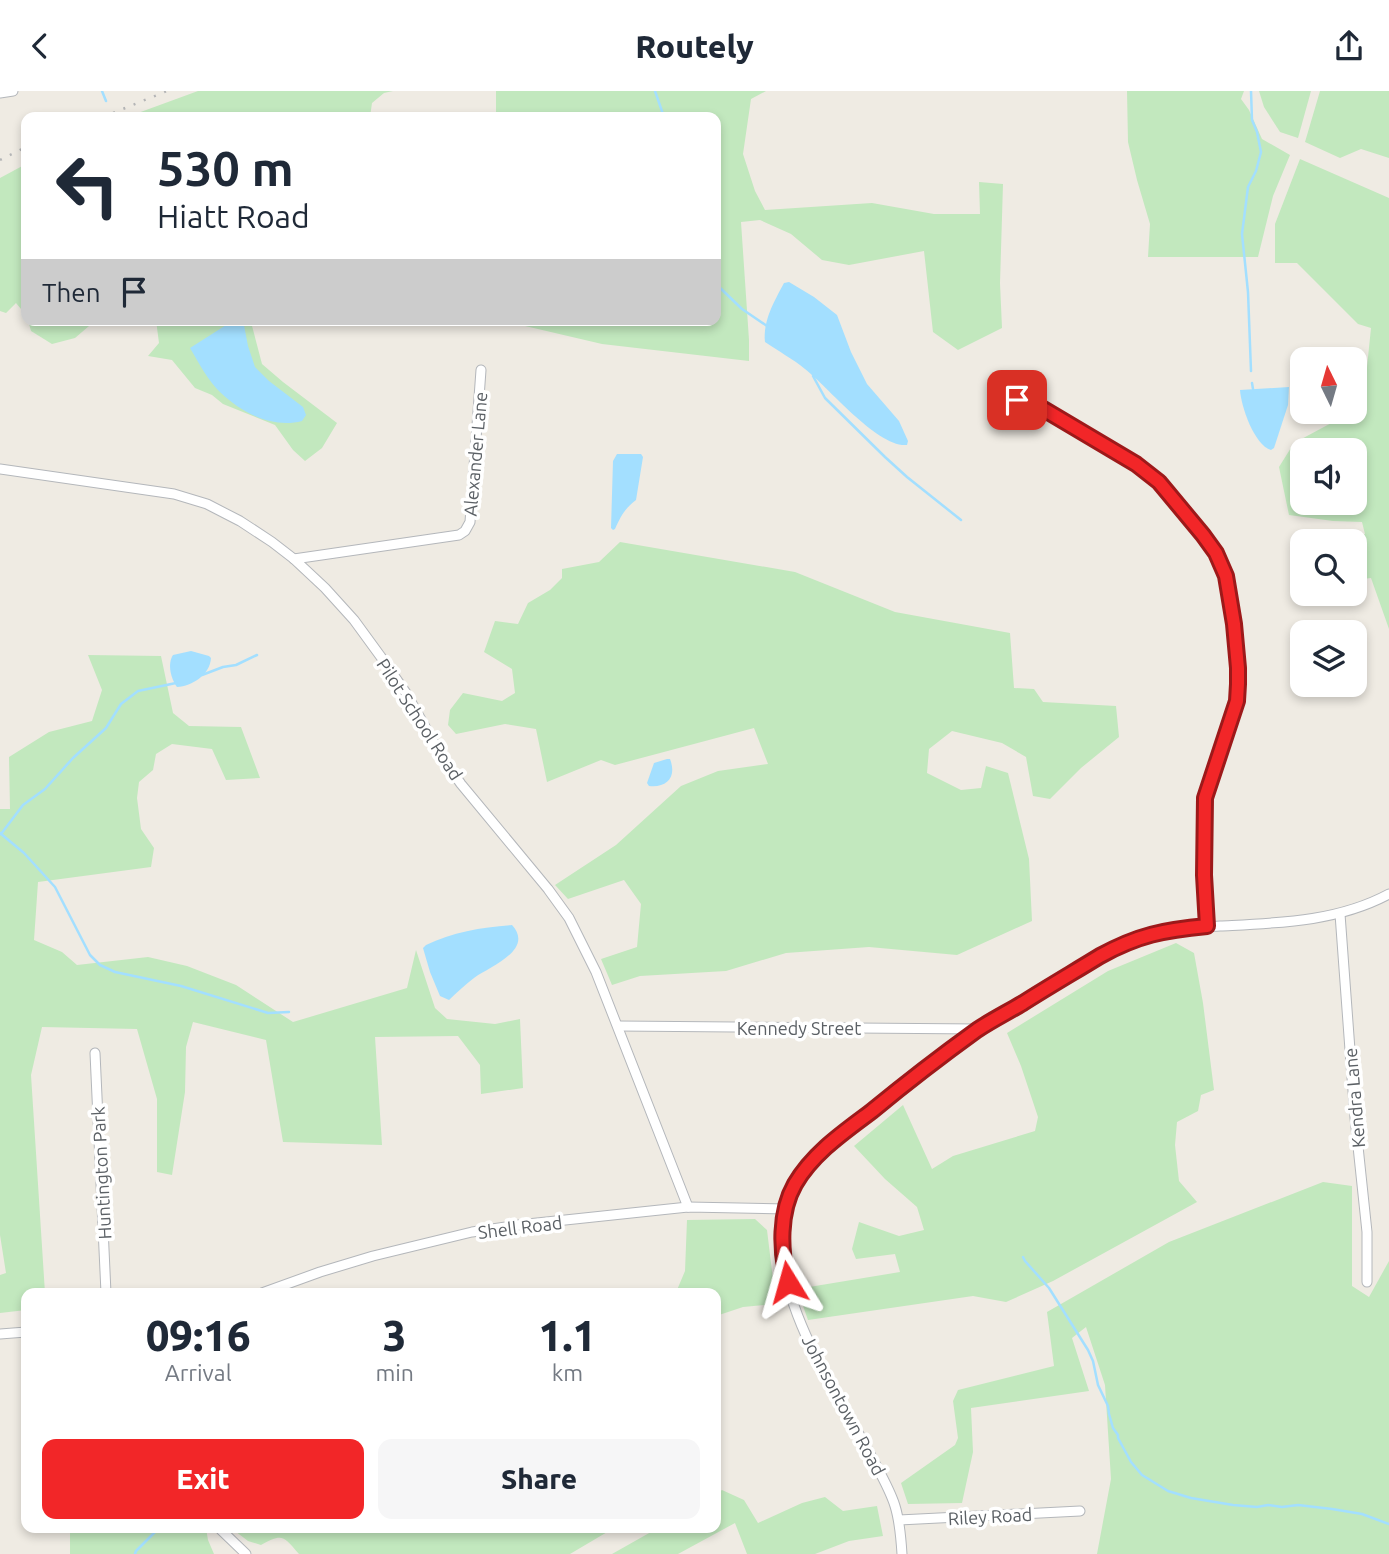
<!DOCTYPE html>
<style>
:root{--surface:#fff;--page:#f6f6f7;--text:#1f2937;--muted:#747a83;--accent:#f22628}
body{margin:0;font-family:Ubuntu,sans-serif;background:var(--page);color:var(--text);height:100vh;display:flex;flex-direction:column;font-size:26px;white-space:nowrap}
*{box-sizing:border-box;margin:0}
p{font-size:23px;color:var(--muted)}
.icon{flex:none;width:38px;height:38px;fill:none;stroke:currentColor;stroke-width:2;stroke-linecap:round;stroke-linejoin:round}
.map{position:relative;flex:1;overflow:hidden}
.sheet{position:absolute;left:21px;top:1197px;width:700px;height:245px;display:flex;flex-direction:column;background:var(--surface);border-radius:14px;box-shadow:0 4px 10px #0003}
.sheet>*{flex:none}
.banner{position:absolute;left:21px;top:21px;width:700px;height:214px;border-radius:14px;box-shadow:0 4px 10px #0003;background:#fff;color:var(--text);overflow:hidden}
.needle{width:46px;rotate:355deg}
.buttons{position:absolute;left:1290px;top:256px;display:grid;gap:14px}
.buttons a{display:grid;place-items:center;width:77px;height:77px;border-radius:14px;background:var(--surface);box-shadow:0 4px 10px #0003;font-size:35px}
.pin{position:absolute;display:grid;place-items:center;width:60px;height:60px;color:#fff;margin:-30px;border-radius:14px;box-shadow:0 4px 10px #0006}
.me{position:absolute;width:77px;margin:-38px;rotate:352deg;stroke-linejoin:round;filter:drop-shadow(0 0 5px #0008)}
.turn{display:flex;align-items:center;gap:24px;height:147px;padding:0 21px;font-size:32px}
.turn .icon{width:91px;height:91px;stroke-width:2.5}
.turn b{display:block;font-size:49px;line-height:60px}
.then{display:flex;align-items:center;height:66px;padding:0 21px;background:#0003;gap:14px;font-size:26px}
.eta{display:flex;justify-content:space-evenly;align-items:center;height:119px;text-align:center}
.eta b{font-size:42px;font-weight:800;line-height:49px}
.button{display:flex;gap:14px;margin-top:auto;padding:14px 21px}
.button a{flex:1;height:80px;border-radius:14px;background:var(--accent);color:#fff;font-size:28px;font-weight:800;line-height:80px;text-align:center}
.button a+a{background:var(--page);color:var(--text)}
header{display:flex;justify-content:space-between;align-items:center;height:91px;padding:0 21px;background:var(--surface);font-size:32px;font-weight:800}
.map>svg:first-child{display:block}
</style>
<header><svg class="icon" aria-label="back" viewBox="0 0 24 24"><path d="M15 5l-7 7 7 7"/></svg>Routely<svg class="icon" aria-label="share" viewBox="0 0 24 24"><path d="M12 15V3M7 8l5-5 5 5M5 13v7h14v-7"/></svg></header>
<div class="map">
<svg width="1389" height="1463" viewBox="0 0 1389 1463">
<rect width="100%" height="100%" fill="#efebe3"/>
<!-- green -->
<g fill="#c2e8be" fill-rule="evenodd">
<polygon points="198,0 393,0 384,2 372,12 370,26 127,26"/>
<polygon points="496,0 766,0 751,8 743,63 755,100 765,119 872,112 934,123 980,123 979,91 1003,93 1000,192 1002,237 958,259 933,241 924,160 849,174 822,169 791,143 760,129 741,131 749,249 749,270 602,253 499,229 716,229 716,26 496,26"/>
<polygon points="1127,0 1244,0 1241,8 1249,19 1262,48 1290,64 1273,105 1258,166 1148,166 1150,133 1137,89 1128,51"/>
<polygon points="1259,0 1311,0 1298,47 1280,41 1264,16"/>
<polygon points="1320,0 1389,0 1389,67 1361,58 1340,67 1305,51"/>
<path d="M1300,68l89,39v431l-18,-51 -16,2 -1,-39h-17l4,-3 24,-4 -3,-12 -29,-1 -44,-6 -10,-48 15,-24 69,-37 8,-78 -13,-4 -61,-61h-22v-39zM1302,359h52v52h-52z"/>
<polygon points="26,73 26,224 16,212 6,222 0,220 0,87"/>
<polygon points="28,229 96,229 75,247 52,253 31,240"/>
<polygon points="156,229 254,229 251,231 262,273 283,291 337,332 322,357 305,370 293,359 275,334 223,313 212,304 195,297 172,269 148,265 159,252"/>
<polygon points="620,451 795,481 895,521 1010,542 1014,597 1034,598 1043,611 1116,615 1119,646 1081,677 1050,708 1033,705 1026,666 1002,652 952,640 929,658 927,682 961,699 981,697 986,675 1008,682 1029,768 1032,830 957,864 869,856 786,862 726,880 640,885 612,894 601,868 637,856 641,813 624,789 568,808 555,794 616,754 681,695 718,680 768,673 754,637 615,674 601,669 547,691 536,638 505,633 456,643 448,634 450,619 463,602 502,610 515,602 512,578 484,561 495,530 518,533 528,512 550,499 562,487 562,478 599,471"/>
<polygon points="88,564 161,565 173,622 189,635 241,636 260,687 226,689 212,658 172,653 156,663 153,679 139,691 137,707 141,738 154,757 151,776 38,791 34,849 62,861 77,874 148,866 187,875 236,894 293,931 407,897 416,859 435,917 447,928 495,933 520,928 523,997 481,1003 480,974 458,945 375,946 382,1054 283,1051 266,949 193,931 186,956 185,1001 172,1084 157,1081 157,1008 137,938 42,936 31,984 45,1202 26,1202 26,1219 0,1222 0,1184 6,1182 0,1144 0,718 10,718 9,666 49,641 92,630 102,599"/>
<polygon points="1176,852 1194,862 1203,912 1214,999 1201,1004 1198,1020 1177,1031 1175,1054 1179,1090 1197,1111 1053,1190 1006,1211 973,1205 808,1229 797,1198 900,1181 895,1163 856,1168 852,1158 859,1131 899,1145 924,1139 917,1116 885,1088 854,1055 903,1014 932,1078 953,1065 1035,1040 1038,1026 1021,975 1007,942 1108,880"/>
<polygon points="1323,1091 1352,1095 1352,1195 1369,1206 1389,1170 1389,1463 1097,1463 1111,1388 1105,1294 1086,1236 1072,1247 1089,1300 971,1317 973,1361 962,1412 908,1413 901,1392 955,1354 958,1347 953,1310 958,1299 1054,1275 1047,1221 1169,1151"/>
<polygon points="755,1128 767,1139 776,1213 743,1216 716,1225 716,1202 677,1202 677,1199 685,1180 687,1129"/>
<polygon points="722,1399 744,1409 758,1432 802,1412 825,1406 843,1420 877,1415 883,1445 849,1450 815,1463 747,1463 735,1432 678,1463 612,1463 658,1437 716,1437 716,1403"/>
<polygon points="70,1437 206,1437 208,1449 214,1463 70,1463"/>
<path d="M231,1437h383l-44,26h-271c-16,-18 -16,-21 -38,-9l-13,-4z"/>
</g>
<!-- water -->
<g fill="#a3dfff">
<path d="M789,191l25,15 23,18 14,37 16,32 32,37 9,20 -1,4c-29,3 -79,-58 -102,-76 -12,-10 -27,-18 -40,-27 -2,-22 9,-40 19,-59z"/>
<path d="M234,229h9l5,26 7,21 14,14 34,26 3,8 -4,6c-29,8 -60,-8 -81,-28 -13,-12 -22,-30 -31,-45z"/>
<path d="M1289,296l-1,18 -14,43 -3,2c-17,-5 -30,-44 -31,-60z"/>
<path d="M617,363h24l2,3 -7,43c-11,8 -15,16 -21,29l-2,1 -2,-2 2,-67z"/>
<path d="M191,560l18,5 2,2c-1,17 -19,28 -34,29 -6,-8 -10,-23 -4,-32z"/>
<path d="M667,668h3c7,18 -3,29 -21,27l-2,-3 7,-20z"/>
<path d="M512,834c23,25 -23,42 -38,53 -9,7 -17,14 -25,22l-9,-4 -10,-24 -7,-24 3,-3c26,-13 57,-18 86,-20z"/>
</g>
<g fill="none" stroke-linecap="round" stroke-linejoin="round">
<!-- stream -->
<g stroke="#a3dfff" stroke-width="2.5">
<polyline points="102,0 106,10"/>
<polyline points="655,0 664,26"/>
<polyline points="716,193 742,218 767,235"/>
<polyline points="1251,280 1248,201 1242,143 1248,96 1256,80 1261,61 1257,41 1252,29 1251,0"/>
<polyline points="813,285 825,307 885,366 907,386 961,429"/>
<polyline points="1252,292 1253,298"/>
<polyline points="202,584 223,576 236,574 257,564"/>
<polyline points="0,742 24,762 55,796 90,864 100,874 115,881 181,895 268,922 289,921"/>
<polyline points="1,743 23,714 45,698 73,667 106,637 121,613 138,600 176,592"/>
<polyline points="1023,1166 1025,1170 1049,1197 1088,1259 1093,1270 1098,1294 1108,1315 1109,1323 1113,1337 1118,1344 1118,1347 1131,1371 1142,1384 1168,1400 1191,1407 1233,1414 1257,1416 1268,1414 1282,1416 1298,1414 1332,1418 1362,1423 1389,1433"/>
<polyline points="135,1463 136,1460 159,1437"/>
</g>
<defs>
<g id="minor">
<polyline points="0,2 13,0"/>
<polyline points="1045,319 1023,322 1016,320 1014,314 1016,310 1019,308 1026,309 1039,316 1136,373 1159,391 1203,444 1216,462 1223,477 1226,485 1234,533 1238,577 1238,593 1237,610 1205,707 1204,784 1207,835"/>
<polyline points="0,378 174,403 207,413 240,430 272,451 294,468 325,497 354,529 381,566 406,602 442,666 461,693 548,798 569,827 596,881 688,1116"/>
<polyline points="294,468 459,444 465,440 470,431 481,279"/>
<polyline points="1340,823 1355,1027 1367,1141 1367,1191"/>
<polyline points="618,935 979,938"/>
<polyline points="95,962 106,1202"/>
<polyline points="262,1202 320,1181 373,1165 472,1141 518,1134 688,1116 786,1118"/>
<polyline points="0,1243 26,1241"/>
<polyline points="899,1429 1080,1420"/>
<polyline points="219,1437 246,1463"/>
<path d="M902,1463c-1,-16 -2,-32 -7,-48 -6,-19 -17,-36 -26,-54 -29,-53 -74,-121 -84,-181 -4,-29 -4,-60 9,-85 16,-32 50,-54 78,-75 35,-28 70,-57 108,-82 24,-16 49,-30 74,-45 29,-18 58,-38 91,-49 24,-8 50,-8 75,-9 58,-3 117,-4 169,-32"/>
</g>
</defs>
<!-- minor casing -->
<use href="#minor" stroke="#b4b7bb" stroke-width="11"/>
<!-- minor -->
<use href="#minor" stroke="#fff" stroke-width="9"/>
<!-- rail -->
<g stroke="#b4b5b6" stroke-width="2.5" stroke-dasharray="2 9" stroke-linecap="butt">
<polyline points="103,26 167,0"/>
<polyline points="0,69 26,56"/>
</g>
</g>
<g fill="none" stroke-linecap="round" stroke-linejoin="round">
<defs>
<path id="route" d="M788,1191c-8,-31 -9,-70 7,-98 18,-31 49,-52 77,-73 34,-28 69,-55 105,-81 15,-10 31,-18 46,-27 25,-16 51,-31 77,-47 38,-21 64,-26 107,-30l-3,-51 1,-77 32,-97 1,-17v-16l-4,-44 -8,-48 -10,-23 -13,-18 -44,-53 -23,-18 -96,-57 -14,-7h-9"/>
</defs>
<!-- route casing -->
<use href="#route" stroke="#9d191a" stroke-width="18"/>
<!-- route -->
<use href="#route" stroke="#f22628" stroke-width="12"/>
</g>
<g text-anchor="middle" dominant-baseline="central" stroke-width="7" stroke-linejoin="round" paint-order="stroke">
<!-- street labels -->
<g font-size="18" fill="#5b6065" stroke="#fff">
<text transform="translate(475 363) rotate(-85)">Alexander Lane</text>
<text transform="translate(420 628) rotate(57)">Pilot School Road</text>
<text x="799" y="937">Kennedy Street</text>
<text transform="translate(1354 1007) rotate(-95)">Kendra Lane</text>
<text transform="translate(101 1082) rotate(-93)">Huntington Park</text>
<text transform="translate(520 1136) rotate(-7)">Shell Road</text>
<text transform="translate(844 1314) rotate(62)">Johnsontown Road</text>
<text transform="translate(990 1425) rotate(-3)">Riley Road</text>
</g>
</g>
</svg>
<div class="buttons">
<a><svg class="needle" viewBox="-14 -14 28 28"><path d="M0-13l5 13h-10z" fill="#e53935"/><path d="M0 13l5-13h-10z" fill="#747a83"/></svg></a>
<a><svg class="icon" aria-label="sound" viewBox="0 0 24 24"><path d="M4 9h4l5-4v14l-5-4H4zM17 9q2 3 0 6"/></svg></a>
<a><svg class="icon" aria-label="search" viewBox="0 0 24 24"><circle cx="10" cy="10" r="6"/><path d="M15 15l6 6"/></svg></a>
<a><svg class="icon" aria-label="layers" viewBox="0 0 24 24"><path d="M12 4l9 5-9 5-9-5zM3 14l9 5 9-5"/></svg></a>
</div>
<div class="pin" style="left:1017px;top:309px;background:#d93025"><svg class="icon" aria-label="arrive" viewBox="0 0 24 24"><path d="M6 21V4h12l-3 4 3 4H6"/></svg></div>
<svg class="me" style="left:788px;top:1191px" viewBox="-20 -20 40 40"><path d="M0-17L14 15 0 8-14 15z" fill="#f22628" stroke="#fff" stroke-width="4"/></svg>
<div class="banner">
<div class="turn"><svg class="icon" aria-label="left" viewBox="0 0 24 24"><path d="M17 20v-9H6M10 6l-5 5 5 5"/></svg><div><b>530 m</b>Hiatt Road</div></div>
<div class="then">Then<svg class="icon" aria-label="arrive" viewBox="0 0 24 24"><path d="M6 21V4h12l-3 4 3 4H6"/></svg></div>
</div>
<section class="sheet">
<div class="eta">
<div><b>09:16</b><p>Arrival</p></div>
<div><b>3</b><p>min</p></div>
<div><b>1.1</b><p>km</p></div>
</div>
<div class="button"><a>Exit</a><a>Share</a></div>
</section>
</div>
